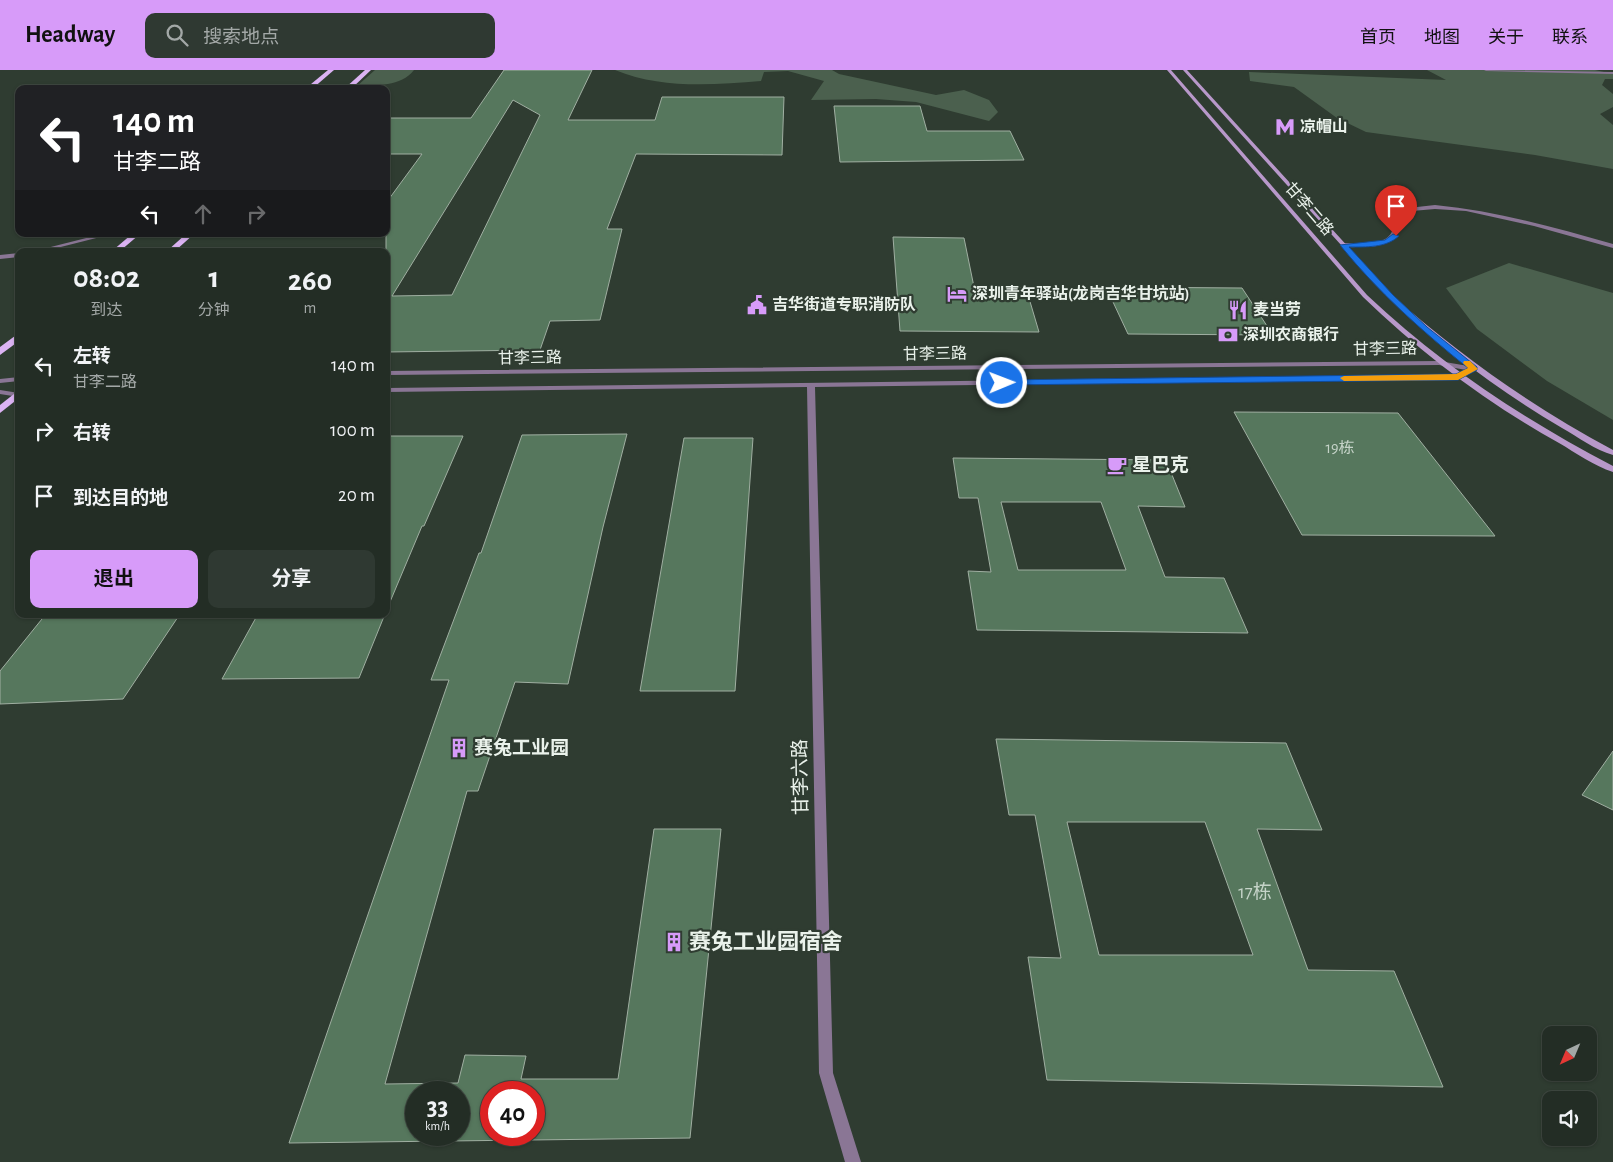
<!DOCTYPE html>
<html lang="zh">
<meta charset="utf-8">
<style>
:root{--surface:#232d25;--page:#2f3932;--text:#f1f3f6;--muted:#a3a8a7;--line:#404942;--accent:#d79bf9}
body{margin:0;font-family:"Alegreya Sans","Noto Sans SC",sans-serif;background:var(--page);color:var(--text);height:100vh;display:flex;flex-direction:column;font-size:19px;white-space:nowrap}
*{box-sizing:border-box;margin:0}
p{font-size:16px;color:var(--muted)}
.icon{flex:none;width:28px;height:28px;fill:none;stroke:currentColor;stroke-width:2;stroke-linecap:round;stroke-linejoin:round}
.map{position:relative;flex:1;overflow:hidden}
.panel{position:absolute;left:15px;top:178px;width:375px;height:370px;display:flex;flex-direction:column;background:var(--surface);border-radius:10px;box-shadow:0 1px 4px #0004,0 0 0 1px var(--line)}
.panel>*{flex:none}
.top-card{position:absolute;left:15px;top:15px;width:375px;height:152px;border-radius:10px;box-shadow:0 1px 4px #0004,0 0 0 1px var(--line);background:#202124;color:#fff;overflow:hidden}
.needle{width:32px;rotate:224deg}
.tools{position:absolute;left:1542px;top:956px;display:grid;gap:10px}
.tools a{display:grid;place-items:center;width:55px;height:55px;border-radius:10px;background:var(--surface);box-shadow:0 1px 4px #0004,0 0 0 1px var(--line);font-size:25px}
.speed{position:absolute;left:405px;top:1011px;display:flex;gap:10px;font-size:25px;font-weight:700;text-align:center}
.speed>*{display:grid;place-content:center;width:65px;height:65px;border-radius:50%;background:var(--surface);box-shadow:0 1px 4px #0004,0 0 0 1px var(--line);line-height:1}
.speed small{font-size:12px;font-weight:400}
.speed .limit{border:8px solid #d22;background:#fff;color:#111}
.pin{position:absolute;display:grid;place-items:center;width:42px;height:42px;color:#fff;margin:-51px -21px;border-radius:50% 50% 50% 0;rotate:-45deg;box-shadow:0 0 5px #0007}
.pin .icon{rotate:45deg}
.me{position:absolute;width:55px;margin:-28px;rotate:89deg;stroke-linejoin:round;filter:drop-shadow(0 0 4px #0008)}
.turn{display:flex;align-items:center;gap:18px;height:105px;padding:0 15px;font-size:22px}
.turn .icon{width:65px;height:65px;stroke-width:2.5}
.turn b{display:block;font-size:35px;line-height:42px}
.lanes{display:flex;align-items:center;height:48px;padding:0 15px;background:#0003;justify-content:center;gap:25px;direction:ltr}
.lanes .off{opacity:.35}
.eta{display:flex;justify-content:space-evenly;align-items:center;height:85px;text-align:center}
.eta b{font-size:30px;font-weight:700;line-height:35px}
.button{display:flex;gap:10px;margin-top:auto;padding:10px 15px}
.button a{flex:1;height:58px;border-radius:10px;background:var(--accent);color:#111;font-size:20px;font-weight:700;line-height:58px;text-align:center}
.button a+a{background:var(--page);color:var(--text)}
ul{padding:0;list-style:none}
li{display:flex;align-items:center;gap:15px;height:65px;padding:0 15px}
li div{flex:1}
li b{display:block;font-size:19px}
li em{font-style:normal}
header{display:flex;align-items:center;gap:30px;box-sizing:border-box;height:70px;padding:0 25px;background:var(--accent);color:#111}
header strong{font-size:24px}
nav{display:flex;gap:28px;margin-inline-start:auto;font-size:18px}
.search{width:350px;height:45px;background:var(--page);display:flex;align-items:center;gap:12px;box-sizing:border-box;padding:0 18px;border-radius:10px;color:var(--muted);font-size:19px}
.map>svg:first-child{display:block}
</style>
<header>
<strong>Headway</strong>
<div class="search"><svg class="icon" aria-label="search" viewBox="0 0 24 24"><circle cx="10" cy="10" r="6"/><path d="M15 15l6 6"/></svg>搜索地点</div>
<nav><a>首页</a><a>地图</a><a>关于</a><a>联系</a></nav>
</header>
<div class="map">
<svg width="1613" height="1092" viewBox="0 0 1613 1092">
<rect width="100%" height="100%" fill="#2f3c31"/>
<!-- green -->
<g fill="#4b604e">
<path d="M375,0h39c-13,17 -38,15 -57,16z"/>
<path d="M615,0h217l7,4 97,21 28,-5 25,10 9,12 -9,9 -73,-19 -40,-3 -65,1 13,-19 -36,-10 -24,1 -3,9c-49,4 -100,8 -146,-11z"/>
<polygon points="1427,0 1595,0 1613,4 1613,9 1605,9 1602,15 1613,24 1613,37 1600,44 1613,55 1613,99 1535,85 1366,62 1337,48 1294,17 1250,11 1249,2 1446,10"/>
<polygon points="1509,193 1613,223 1613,350 1547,311 1477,259 1446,218"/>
</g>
<!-- building -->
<g fill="#56775d" stroke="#a0afa2" fill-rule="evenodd">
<path d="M504,0h88l-24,50h87l7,-23h122l-2,58 -146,-1 -29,75h15l-22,91 -50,1 -10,29 -154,2v-149l36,-49h-36v-36h85zM513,30l27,15 -88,180 -60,1z"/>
<polygon points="834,36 920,36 927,61 1010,61 1024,90 840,92"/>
<polygon points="893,167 964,168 974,217 1026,218 1039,262 900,261"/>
<polygon points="1106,217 1242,218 1273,265 1128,264"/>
<polygon points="1234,342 1398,343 1495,466 1302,465"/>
<path d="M627,364l-24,93 -35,157 -53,-2 -37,109h-11l-82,293 73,-1 7,-28 61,1 -5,23h97l36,-250h67l-31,309 -401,5 160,-463h-18l48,-127h2l41,-118zM416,1022h43v43h-43zM491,1022h43v43h-43z"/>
<polygon points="386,366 463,366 424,456 422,456 387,539"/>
<polygon points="684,368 753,368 735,621 640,621"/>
<path d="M953,388l213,2 19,47 -47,-1 27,71 59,1 24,55 -271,-3 -9,-59 23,1 -13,-74h-19zM1001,432h100l25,68h-108z"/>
<polygon points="46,544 180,544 123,629 0,634 0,601"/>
<polygon points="258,544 385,544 359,608 222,609"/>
<path d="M996,669l290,4 36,87 -65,-1 51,141 86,1 49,116 -396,-7 -19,-123 33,1 -26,-143h-26zM1067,752h138l48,133h-154z"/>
<polygon points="1613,681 1613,740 1582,725"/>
</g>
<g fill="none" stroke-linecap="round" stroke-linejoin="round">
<!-- service -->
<g fill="#8a7695" fill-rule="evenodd">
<polygon points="1484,0 1613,2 1613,4 1486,1"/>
<path d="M1435,135c61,6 119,22 178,39v4l-79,-22 -68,-15 -31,-2 -23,2 -13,8c0,25 -17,28 -39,28 -6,0 -14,1 -19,-2l3,-2c14,0 45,5 49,-15 1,-3 0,-8 1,-11l14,-9z"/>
</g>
<!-- minor -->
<g fill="#8a7695" fill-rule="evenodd">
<polygon points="102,164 112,164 45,181 35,181"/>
<polygon points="19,183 19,187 0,189 0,185"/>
</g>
<!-- tertiary -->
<g fill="#8a7695" fill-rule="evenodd">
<polygon points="1439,291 1474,297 1478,299 1458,309 815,317 833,1003 861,1092 845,1092 819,1003 807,317 386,322 386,318 1457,305 1466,300 1439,295 386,305 386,301"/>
<polygon points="19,307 19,311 0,313 0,309"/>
<polygon points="0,320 19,323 19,327 0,324"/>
</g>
<!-- secondary -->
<g fill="#b898ca" fill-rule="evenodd">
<path d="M1167,0h4l196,225c76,71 154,123 246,171v6c-19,-6 -37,-19 -54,-29 -72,-40 -137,-89 -196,-146z"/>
<path d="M1183,0h4l205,225c68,61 141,112 221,155v5c-18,-5 -35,-18 -51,-27 -63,-37 -121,-81 -174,-131z"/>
</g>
<!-- primary -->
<g fill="#dbb3f3" fill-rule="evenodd">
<polygon points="328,0 334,0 312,19 305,19"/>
<polygon points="365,0 371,0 351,19 344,19"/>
<polygon points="132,164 140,164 120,181 112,181"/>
<polygon points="186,164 194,164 175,181 167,181"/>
<polygon points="19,263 19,271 0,285 0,277"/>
<polygon points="19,320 19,328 0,343 0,335"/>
</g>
</g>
<!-- route -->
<path fill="#1a73e8" stroke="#114b97" d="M1393,164l6,2c-13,12 -33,11 -50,11l44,48 34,32 50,40v3l-19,10 -456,5 -5,-2 5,-3 454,-6 12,-6c-46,-37 -90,-76 -128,-123l45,-5z"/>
<!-- slow -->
<polygon fill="#f59e0b" points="1464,291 1470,291 1478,299 1458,310 1344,311 1340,308 1344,306 1456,304 1468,298 1463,293"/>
<!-- icons -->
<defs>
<symbol id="metro-bare" viewBox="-9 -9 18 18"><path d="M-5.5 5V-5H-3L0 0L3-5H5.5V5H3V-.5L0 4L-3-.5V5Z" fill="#d79bf9" stroke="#2f3c31" stroke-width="2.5" paint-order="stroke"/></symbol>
<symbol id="hotel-bare" viewBox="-9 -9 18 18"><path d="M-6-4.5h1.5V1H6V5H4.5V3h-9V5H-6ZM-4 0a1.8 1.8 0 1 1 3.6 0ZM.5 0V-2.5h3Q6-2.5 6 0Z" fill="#d79bf9" stroke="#2f3c31" stroke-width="2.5" paint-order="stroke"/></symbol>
<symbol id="civic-bare" viewBox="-9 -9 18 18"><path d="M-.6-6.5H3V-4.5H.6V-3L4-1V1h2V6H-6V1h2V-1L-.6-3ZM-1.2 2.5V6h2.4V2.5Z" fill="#d79bf9" stroke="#2f3c31" stroke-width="2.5" paint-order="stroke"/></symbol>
<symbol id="restaurant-bare" viewBox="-9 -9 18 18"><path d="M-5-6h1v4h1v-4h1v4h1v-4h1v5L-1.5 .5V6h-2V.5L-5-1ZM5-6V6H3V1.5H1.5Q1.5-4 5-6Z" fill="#d79bf9" stroke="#2f3c31" stroke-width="2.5" paint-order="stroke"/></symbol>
<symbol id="bank-bare" viewBox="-9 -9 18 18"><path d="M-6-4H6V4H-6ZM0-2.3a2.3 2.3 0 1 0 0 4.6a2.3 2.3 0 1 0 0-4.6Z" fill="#d79bf9" stroke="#2f3c31" stroke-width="2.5" paint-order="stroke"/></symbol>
<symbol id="cafe-bare" viewBox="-9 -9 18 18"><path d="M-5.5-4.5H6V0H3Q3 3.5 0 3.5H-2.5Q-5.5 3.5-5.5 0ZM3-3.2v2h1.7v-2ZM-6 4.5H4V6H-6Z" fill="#d79bf9" stroke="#2f3c31" stroke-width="2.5" paint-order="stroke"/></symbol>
<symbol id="building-bare" viewBox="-9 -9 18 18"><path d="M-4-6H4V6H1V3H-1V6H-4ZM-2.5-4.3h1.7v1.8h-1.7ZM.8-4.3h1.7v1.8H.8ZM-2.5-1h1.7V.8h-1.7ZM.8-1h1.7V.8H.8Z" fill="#d79bf9" stroke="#2f3c31" stroke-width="2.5" paint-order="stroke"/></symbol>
</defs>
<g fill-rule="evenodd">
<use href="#metro-bare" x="1271" y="43" width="28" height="28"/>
<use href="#hotel-bare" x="943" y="210" width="28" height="28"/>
<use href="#civic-bare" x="743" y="221" width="28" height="28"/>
<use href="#restaurant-bare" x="1224" y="226" width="28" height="28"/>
<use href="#bank-bare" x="1214" y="251" width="28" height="28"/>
<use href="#cafe-bare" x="1103" y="381" width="28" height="28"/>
<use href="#building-bare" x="445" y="664" width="28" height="28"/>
<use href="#building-bare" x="660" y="858" width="28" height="28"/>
</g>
<g text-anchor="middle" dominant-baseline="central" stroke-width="4.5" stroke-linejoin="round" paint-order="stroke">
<!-- far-poi labels -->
<g font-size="16" font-weight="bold" fill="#eaf2eb" stroke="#2f3c31" text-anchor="start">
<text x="1300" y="57">凉帽山</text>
<text x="972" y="224">深圳青年驿站(龙岗吉华甘坑站)</text>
<text x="772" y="235">吉华街道专职消防队</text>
<text x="1253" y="240">麦当劳</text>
<text x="1243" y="265">深圳农商银行</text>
</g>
<!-- far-street labels -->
<g font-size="16" fill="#eaf2eb" stroke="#2f3c31">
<text transform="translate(1309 139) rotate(49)">甘李二路</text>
<text transform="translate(1385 279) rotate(-1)">甘李三路</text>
<text transform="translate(935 284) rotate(-1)">甘李三路</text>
<text transform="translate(530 288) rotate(-1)">甘李三路</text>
</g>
<!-- number labels -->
<g font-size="16" fill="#c5d3c8">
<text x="1340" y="378">19栋</text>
</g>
<!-- poi labels -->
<g font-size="19" font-weight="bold" fill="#eaf2eb" stroke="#2f3c31" text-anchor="start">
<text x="1132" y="395">星巴克</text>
<text x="474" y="678">赛兔工业园</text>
</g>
<!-- street labels -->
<g font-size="19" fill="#eaf2eb" stroke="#2f3c31">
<text transform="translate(801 707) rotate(-91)">甘李六路</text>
</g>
<!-- near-number labels -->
<g font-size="19" fill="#c5d3c8">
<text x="1255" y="822">17栋</text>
</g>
<!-- near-poi labels -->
<g font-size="22" font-weight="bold" fill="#eaf2eb" stroke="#2f3c31" text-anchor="start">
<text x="689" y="872">赛兔工业园宿舍</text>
</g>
</g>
</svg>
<div class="tools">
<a><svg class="needle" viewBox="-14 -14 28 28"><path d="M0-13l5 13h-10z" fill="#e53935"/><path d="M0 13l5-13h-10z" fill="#a3a8a7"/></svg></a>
<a><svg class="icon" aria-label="sound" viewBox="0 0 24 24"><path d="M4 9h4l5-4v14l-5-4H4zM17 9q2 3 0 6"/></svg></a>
</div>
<div class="speed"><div>33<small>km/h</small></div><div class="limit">40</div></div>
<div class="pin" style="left:1396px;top:166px;background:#d93025"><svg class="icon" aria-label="arrive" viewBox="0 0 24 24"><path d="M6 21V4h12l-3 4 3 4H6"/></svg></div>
<svg class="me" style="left:1002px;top:313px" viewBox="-20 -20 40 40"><circle r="17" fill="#1a73e8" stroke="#fff" stroke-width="3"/><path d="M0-11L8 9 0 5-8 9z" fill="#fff"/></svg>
<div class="top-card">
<div class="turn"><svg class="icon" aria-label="left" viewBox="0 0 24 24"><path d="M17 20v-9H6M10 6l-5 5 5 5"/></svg><div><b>140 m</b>甘李二路</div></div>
<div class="lanes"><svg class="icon" aria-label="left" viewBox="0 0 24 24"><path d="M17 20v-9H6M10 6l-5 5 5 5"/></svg><svg class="icon off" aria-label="ahead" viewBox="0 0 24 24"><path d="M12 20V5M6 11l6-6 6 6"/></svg><svg class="icon off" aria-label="right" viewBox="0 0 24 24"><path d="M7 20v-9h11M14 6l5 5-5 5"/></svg></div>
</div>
<section class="panel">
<div class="eta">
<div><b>08:02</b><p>到达</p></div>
<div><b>1</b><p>分钟</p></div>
<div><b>260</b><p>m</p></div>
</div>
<ul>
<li><svg class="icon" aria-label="left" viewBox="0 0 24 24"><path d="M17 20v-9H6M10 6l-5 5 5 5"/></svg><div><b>左转</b><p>甘李二路</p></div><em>140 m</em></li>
<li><svg class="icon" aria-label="right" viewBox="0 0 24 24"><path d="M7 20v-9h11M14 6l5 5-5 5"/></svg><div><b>右转</b></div><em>100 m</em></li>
<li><svg class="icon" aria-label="arrive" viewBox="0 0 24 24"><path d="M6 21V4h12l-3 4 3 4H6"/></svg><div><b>到达目的地</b></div><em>20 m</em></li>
</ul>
<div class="button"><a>退出</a><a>分享</a></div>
</section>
</div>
